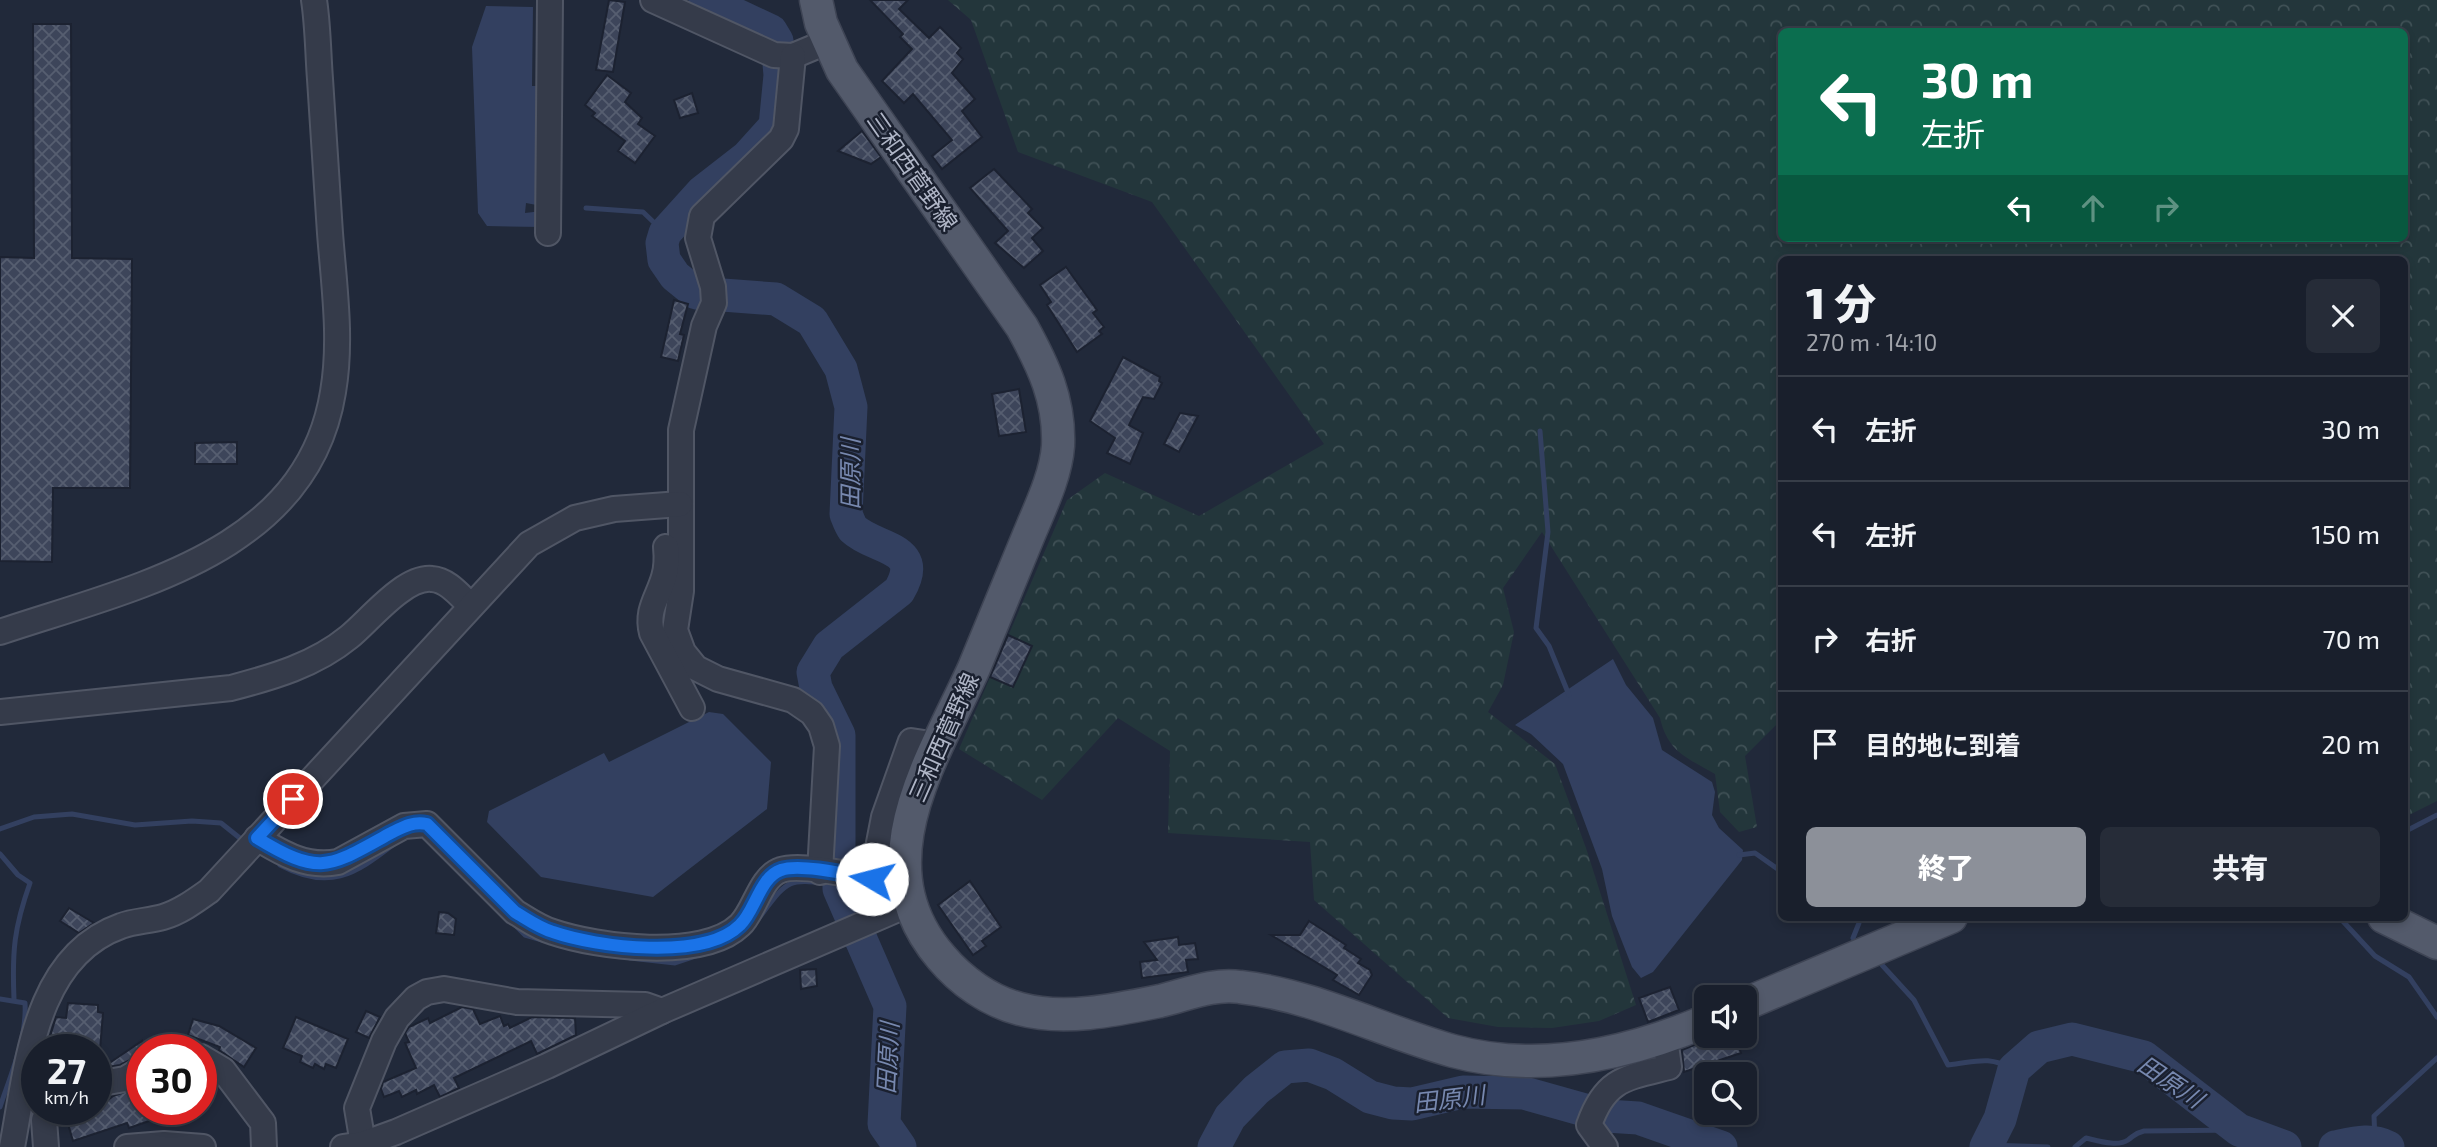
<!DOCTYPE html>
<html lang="ja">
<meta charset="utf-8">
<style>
:root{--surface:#191f2c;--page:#262c38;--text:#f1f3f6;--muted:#9fa2a9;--line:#373d48;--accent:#8c9099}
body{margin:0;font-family:"Exo 2","Noto Sans JP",sans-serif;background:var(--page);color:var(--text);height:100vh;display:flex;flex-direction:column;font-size:26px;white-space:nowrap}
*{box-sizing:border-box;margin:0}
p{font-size:23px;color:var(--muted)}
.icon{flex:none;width:38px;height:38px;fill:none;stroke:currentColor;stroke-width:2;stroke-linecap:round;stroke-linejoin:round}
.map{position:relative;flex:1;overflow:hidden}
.sheet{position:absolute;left:1778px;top:256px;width:630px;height:665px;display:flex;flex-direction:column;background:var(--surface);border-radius:10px;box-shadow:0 4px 10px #0003,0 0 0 2px var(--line)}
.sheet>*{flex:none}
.banner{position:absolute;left:1778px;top:28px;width:630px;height:214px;border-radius:10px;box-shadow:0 4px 10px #0003,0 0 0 2px var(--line);background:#0b6e4f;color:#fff;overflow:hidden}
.tools{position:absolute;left:1694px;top:985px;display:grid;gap:14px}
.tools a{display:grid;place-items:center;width:63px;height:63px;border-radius:10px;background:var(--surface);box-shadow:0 4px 10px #0003,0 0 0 2px var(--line);font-size:35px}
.speed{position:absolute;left:21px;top:1034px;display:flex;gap:14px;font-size:35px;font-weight:700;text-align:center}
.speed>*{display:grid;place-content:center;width:91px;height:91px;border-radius:50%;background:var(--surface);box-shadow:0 4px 10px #0003,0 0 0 2px var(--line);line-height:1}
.speed small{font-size:18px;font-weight:400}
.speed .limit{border:10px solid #d22;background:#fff;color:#111}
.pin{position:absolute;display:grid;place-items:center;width:60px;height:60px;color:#fff;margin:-30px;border:4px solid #fff;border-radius:50%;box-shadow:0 2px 7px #0007}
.me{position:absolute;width:77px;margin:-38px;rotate:278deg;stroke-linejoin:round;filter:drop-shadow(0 0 5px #0008)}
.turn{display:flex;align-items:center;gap:24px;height:147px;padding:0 28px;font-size:32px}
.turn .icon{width:91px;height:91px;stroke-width:2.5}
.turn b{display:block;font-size:49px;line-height:60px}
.lanes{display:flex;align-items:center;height:66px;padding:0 28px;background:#0003;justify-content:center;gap:35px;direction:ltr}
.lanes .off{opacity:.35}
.round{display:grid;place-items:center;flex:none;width:74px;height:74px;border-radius:10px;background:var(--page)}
.head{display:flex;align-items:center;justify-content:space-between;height:119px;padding:0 28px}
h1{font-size:42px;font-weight:800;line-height:52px}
.action{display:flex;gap:14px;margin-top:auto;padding:14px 28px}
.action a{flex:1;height:80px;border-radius:10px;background:var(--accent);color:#fff;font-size:28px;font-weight:800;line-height:80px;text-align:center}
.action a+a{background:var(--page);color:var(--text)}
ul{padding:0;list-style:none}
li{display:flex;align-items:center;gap:21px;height:105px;padding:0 28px;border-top:2px solid var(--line)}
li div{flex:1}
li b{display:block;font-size:26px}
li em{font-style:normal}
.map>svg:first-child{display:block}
</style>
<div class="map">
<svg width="2437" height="1147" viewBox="0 0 2437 1147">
<defs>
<pattern id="forest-crowns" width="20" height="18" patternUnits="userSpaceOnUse" patternTransform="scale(1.75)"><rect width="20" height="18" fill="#23363b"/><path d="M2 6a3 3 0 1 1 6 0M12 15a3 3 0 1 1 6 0" fill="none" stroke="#405156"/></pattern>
<pattern id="building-cross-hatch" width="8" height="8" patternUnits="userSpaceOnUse" patternTransform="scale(1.75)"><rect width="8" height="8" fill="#3d455a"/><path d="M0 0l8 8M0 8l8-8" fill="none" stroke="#565e70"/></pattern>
</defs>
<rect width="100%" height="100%" fill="#21293a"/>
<!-- forest -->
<path fill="url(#forest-crowns)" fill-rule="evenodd" d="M948,0h1489v801l-32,16 -1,-558h-622v460l-37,37 12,71 -18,5 -19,-20 -5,-38c-29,-17 -47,-22 -55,-56l-118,-186 -39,56 11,44 -11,53 -15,27 67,52 31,84 50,157 -37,16 -47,7 -54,-1 -50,-9 -134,-118 -4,-58 -142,-9 2,-82 -52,-33 -76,82 -83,-51 108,-249 38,-27 94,43 125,-72 -172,-242 -134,-50 -47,-132zM1782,32h622v206h-622z"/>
<!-- water -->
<g fill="#334060">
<polygon points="486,6 533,7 532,86 542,86 542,206 526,203 525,213 542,211 542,227 487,226 478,213 472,47"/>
<polygon points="1613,659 1626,685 1653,718 1662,750 1712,782 1715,792 1712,815 1719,828 1743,850 1742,860 1653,972 1641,978 1632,967 1612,916 1602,869 1563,764 1531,734 1515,725"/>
<polygon points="709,712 723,714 771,762 767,809 653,897 541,877 487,822 489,811 604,753 609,762"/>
</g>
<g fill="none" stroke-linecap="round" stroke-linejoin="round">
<!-- stream -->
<g stroke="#334060" stroke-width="5">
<polyline points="586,208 643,212 665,233"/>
<polyline points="1540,431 1548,532 1536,628 1549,646 1569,695"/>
<polyline points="0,829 34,817 72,814 135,825 192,821 221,823 246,843"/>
<polyline points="2404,832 2437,815"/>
<path d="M0,854l18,21 12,8c-16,45 -18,68 -16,116"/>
<polyline points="1739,855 1755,853 1782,872"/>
<path d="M280,865c49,26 74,10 114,-21"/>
<polyline points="1845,917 1851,917"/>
<polyline points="2339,917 2375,956 2409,977 2437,1017"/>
<path d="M759,918c31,-41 27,-39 78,-34"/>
<polyline points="517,927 525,935 542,940"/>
<polyline points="1853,938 1859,923 1856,917"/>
<polyline points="630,958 675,963 699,955"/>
<path d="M1882,965l32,35 34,65c29,-3 38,-10 66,4"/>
<path d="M0,999l25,4c2,35 -14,71 -25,104"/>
<polyline points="2375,1142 2374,1116 2437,1058"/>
<polyline points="1988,1145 2048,1147"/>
<path d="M2075,1147l11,-9c13,3 32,9 42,2 7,-5 7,-7 16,-9l95,-1"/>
</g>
<!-- river -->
<g stroke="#334060" stroke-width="33">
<path d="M705,0l66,31 6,10 3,34 -5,51 -28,31 -45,35 -37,41 -3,10 2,17 11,16 21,17 80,6 36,22 29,48 10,38 -5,107c2,5 4,11 7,15 22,21 73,17 46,62l-70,55 -16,26 3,16 23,47v154l51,117 -6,118 16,23"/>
<polyline points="1214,1147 1230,1117 1256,1090 1285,1067 1309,1065 1333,1074 1370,1097 1393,1103 1412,1104 1463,1092 1524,1093 1606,1116 1638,1118 1721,1147"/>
<polyline points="1986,1147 2000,1119 2014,1069 2039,1047 2072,1039 2144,1057 2239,1130 2285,1147"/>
<path d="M2335,1147c19,-4 36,-9 53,0"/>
</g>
</g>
<!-- building -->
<g fill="url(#building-cross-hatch)" stroke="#1c2231" stroke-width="2">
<polygon points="609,0 625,2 613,72 596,70"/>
<polygon points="870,0 908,0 899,9 929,38 940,27 961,48 957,53 963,59 952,73 975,99 962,111 982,137 942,169 932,156 952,140 913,94 904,103 882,81 912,49 900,37 903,34"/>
<polygon points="33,24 71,24 72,258 132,259 130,488 53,488 52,562 0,561 0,257 34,258"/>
<polygon points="607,75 631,93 625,102 642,118 638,124 655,136 635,163 618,151 625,141 592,116 595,113 585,105"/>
<polygon points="692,93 698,113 680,118 674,100"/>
<polygon points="862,131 881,157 871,164 838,151"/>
<polygon points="994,169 1032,209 1028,213 1043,228 1032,238 1043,251 1024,268 995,243 1008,231 970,188"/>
<polygon points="1066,267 1097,310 1093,313 1104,327 1099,331 1102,334 1077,352 1047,305 1051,302 1040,285"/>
<polygon points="674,300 688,304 680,334 684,335 678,361 661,357"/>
<polygon points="1123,357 1160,377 1159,381 1162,383 1154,399 1143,397 1129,425 1143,433 1130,464 1107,453 1115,438 1090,421"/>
<polygon points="1019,389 1026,432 999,436 992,394"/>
<polygon points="1180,413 1198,416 1179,452 1164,444"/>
<polygon points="237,442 237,464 195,464 195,443"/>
<polygon points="1008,635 1032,646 1013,687 990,677"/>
<polygon points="970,881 1001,927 982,941 986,946 973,955 938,905"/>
<polygon points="69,908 94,923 79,933 60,921"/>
<polygon points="439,912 448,913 456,919 454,935 436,933"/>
<polygon points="1309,921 1346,945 1344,948 1361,959 1358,963 1370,970 1372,975 1359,995 1333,980 1337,975 1271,935 1300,935"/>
<polygon points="1178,937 1179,945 1195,943 1198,959 1186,960 1188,972 1142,978 1140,962 1157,960 1144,942"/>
<polygon points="816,969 817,986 801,989 800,970"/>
<polygon points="1670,987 1679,1010 1648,1022 1639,998"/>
<polygon points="68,1003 98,1005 98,1012 103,1013 100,1050 64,1050 65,1045 48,1043 56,1017 66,1018"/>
<polygon points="462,1007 473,1009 480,1024 500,1016 504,1026 508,1024 510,1028 532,1017 575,1018 576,1035 537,1054 531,1041 454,1078 459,1088 440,1097 434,1085 417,1094 416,1090 402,1097 399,1091 384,1097 381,1089 383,1082 416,1068 405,1043 409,1042 405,1033 409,1027 428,1018 430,1023"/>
<polygon points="366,1011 380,1017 369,1038 356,1032"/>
<polygon points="296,1017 348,1039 336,1068 326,1064 324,1069 315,1064 313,1068 300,1062 302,1056 283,1048"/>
<polygon points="193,1019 219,1026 256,1048 244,1067 219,1050 220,1047 188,1035"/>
<polygon points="1716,1036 1735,1036 1741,1053 1684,1072 1682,1050"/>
<polygon points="142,1041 142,1054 120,1065 102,1068"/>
<polygon points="142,1086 142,1110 175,1112 129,1128 127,1123 73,1141 64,1110 96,1110 113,1096"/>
</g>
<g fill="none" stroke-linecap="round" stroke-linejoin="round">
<defs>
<g id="minor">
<polyline points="653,0 774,55 793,56 829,41"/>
<polyline points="793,56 786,129 781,139 702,216 698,238 713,287 714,303 704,326 681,430 681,591 675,630 683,652 696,668 718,679 793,700 812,713 821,726 827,746 820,872"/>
<polyline points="548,233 550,0"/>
<path d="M666,547c1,10 1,20 -2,30 -6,21 -18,33 -12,56l40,75"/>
<path d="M0,632c130,-44 307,-78 333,-240 9,-52 1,-106 -3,-159 -3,-51 -7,-102 -10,-154 -2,-26 -2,-53 -6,-79"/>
<path d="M0,712l231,-24c42,-11 84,-23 118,-51 20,-16 55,-61 83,-58 16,1 28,17 39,27"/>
<path d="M257,838c26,16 50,30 81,24l66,-36 23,-2 88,88c12,7 24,16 38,20 44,15 150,29 187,-7 15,-14 20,-48 41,-55 19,-7 70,5 91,9l12,-62 27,-76 26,4"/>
<polyline points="201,1057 223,1070 263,1123 264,1147"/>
<polyline points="96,1084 125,1079 142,1069"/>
<polyline points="363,1144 357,1108 384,1041 397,1018 416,998 427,992 444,989 517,1002 645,1005 662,1011"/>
<path d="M12,1147c15,-77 21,-190 109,-221 13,-5 28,-5 42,-9 17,-5 32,-16 46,-26l320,-347 46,-26 39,-9 66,-5"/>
<polyline points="46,1147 44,1120 49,1110"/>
<polyline points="127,1147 164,1144 203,1147"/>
<polyline points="343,1147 363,1144 396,1132 547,1066 662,1011 912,903"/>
<path d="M1605,1147l-16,-22c16,-46 36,-47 80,-58l-4,-28"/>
</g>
<g id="major">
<path d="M816,0l5,23 21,47 180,257c21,38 38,73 36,119 -2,30 -19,64 -30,91 -18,44 -36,87 -54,131 -41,91 -113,196 -33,289 20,24 48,44 79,52 44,12 96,1 140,-8 26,-6 53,-18 80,-14 74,8 141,44 213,64 85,23 175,3 253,-30"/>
<polyline points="2384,917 2437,943"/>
<polyline points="1745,1004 1951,917"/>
</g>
</defs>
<!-- minor casing -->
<use href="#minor" stroke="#505665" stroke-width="28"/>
<!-- major casing -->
<use href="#major" stroke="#3e4454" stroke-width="35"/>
<!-- minor -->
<use href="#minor" stroke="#353b4a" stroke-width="24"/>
<!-- major -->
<use href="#major" stroke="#535a6b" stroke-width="32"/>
</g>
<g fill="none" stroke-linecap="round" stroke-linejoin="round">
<defs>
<path id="route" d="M293,799l-36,39c64,39 72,29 134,-5 12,-6 22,-12 36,-9l88,88c12,7 24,16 38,20 43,15 151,29 187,-7 15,-14 20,-48 41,-55 19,-7 70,5 91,9"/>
</defs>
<!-- route casing -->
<use href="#route" stroke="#114b97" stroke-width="18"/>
<!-- route -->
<use href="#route" stroke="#1a73e8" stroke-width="12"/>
</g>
<g text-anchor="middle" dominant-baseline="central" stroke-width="5" stroke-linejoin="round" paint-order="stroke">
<!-- street labels -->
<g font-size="23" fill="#b0b6c7" stroke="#1a202f">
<text transform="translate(913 171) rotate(55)">三和西菅野線</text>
<text transform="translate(943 737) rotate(-66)">三和西菅野線</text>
</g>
<!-- water labels -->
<g font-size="24" font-style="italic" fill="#7788af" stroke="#1a202f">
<text transform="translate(849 474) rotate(-90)">田原川</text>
<text transform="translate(887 1058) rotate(-87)">田原川</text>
<text transform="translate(2171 1081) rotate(34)">田原川</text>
<text transform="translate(1449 1098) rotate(-7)">田原川</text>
</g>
</g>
</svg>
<div class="tools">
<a><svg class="icon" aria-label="sound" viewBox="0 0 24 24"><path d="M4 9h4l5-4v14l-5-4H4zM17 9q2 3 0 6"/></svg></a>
<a><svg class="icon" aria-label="search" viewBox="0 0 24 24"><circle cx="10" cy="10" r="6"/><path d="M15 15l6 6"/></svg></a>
</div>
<div class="speed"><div>27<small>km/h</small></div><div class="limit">30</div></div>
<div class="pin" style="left:293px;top:799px;background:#d93025"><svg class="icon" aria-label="arrive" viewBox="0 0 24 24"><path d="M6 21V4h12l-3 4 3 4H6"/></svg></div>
<svg class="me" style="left:872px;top:879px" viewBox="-20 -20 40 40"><circle r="19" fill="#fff"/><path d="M0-13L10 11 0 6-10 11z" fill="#1a73e8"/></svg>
<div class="banner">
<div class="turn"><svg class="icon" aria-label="left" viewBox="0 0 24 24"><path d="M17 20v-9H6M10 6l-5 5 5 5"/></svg><div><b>30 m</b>左折</div></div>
<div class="lanes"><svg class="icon" aria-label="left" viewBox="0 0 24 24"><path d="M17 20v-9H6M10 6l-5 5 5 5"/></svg><svg class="icon off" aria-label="ahead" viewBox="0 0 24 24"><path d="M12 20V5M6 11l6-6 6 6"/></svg><svg class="icon off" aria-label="right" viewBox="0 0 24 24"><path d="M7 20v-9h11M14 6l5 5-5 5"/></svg></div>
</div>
<section class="sheet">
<div class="head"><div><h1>1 分</h1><p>270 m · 14:10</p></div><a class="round"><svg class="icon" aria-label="close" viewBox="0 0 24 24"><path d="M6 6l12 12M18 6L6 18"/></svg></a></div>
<ul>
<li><svg class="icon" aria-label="left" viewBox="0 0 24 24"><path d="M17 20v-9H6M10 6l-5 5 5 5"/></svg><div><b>左折</b></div><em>30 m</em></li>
<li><svg class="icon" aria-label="left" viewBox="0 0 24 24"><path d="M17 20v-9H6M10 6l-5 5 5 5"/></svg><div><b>左折</b></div><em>150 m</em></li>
<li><svg class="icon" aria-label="right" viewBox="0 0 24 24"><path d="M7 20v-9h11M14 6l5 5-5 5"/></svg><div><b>右折</b></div><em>70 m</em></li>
<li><svg class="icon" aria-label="arrive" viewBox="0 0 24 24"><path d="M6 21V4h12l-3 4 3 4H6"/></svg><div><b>目的地に到着</b></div><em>20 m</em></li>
</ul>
<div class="action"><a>終了</a><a>共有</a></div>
</section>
</div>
